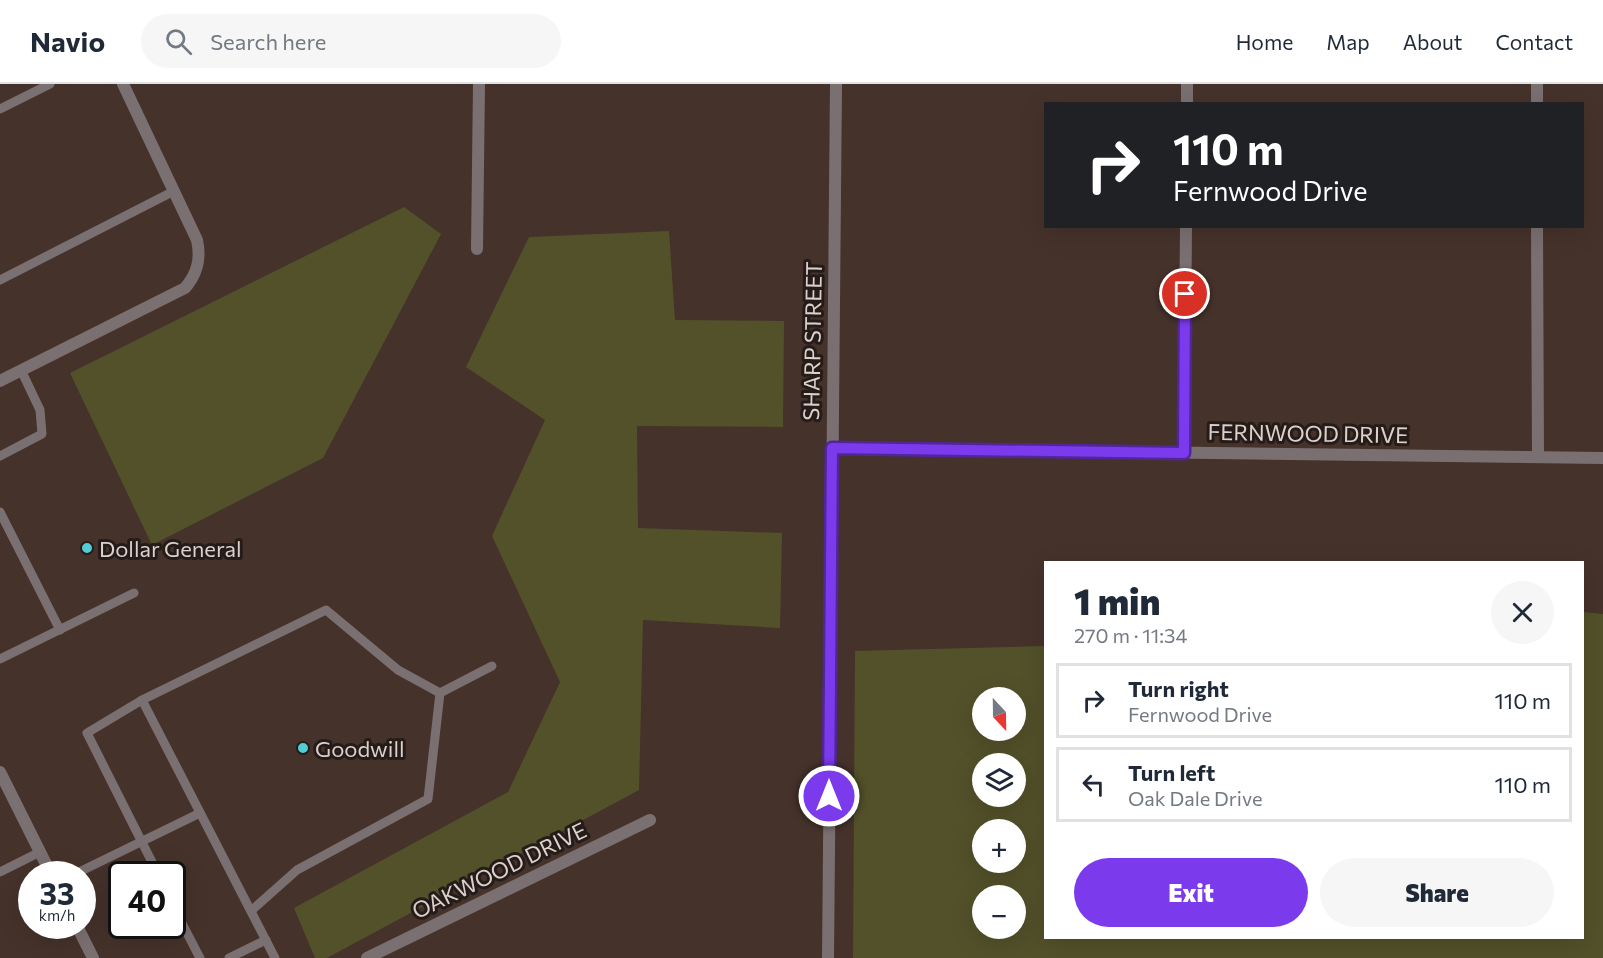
<!DOCTYPE html>
<meta charset="utf-8">
<style>
:root{--surface:#fff;--page:#f6f6f7;--text:#1f2937;--muted:#747a83;--line:#e0e1e3;--accent:#7c3aed}
body{margin:0;font-family:Commissioner,sans-serif;background:var(--page);color:var(--text);height:100vh;display:flex;flex-direction:column;font-size:22px;white-space:nowrap}
*{box-sizing:border-box;margin:0}
p{font-size:20px;color:var(--muted)}
.icon{flex:none;width:33px;height:33px;fill:none;stroke:currentColor;stroke-width:2;stroke-linecap:round;stroke-linejoin:round}
.map{position:relative;flex:1;overflow:hidden}
.sheet{position:absolute;left:1044px;top:477px;width:540px;height:378px;display:flex;flex-direction:column;background:var(--surface);border-radius:0px;box-shadow:0 6px 24px #0002}
.sheet>*{flex:none}
.guide{position:absolute;left:1044px;top:18px;width:540px;height:126px;border-radius:0px;box-shadow:0 6px 24px #0002;background:#202124;color:#fff;overflow:hidden}
.needle{width:39px;rotate:158deg}
.controls{position:absolute;left:972px;top:603px;display:grid;gap:12px}
.controls a{display:grid;place-items:center;width:54px;height:54px;border-radius:50%;background:var(--surface);box-shadow:0 6px 24px #0002;font-size:30px}
.speed{position:absolute;left:18px;top:777px;display:flex;gap:12px;font-size:30px;font-weight:700;text-align:center}
.speed>*{display:grid;place-content:center;width:78px;height:78px;border-radius:50%;background:var(--surface);box-shadow:0 6px 24px #0002;line-height:1}
.speed small{font-size:15px;font-weight:400}
.speed .limit{border:3px solid #111;border-radius:9px;background:#fff;color:#111}
.pin{position:absolute;display:grid;place-items:center;width:51px;height:51px;color:#fff;margin:-26px;border:3px solid #fff;border-radius:50%;box-shadow:0 2px 6px #0007}
.me{position:absolute;width:66px;margin:-33px;rotate:0deg;stroke-linejoin:round;filter:drop-shadow(0 0 4px #0008)}
.turn{display:flex;align-items:center;gap:21px;height:126px;padding:0 30px;font-size:27px}
.turn .icon{width:78px;height:78px;stroke-width:2.5}
.turn b{display:block;font-size:42px;line-height:51px}
.round{display:grid;place-items:center;flex:none;width:63px;height:63px;border-radius:32px;background:var(--page)}
.overview{display:flex;align-items:center;justify-content:space-between;height:102px;padding:0 30px}
h1{font-size:36px;font-weight:800;line-height:45px}
.action{display:flex;gap:12px;margin-top:auto;padding:12px 30px}
.action a{flex:1;height:69px;border-radius:36px;background:var(--accent);color:#fff;font-size:24px;font-weight:800;line-height:69px;text-align:center}
.action a+a{background:var(--page);color:var(--text)}
ul{padding:0;list-style:none}
li{display:flex;align-items:center;gap:18px;height:75px;margin:0 12px 9px;padding:0 18px;border:3px solid var(--line);border-radius:0px}
li div{flex:1}
li b{display:block;font-size:22px}
li em{font-style:normal}
header{display:flex;align-items:center;gap:36px;box-sizing:border-box;height:84px;padding:0 30px;background:var(--surface);border-bottom:2px solid var(--line)}
header strong{font-size:28px}
nav{display:flex;gap:33px;margin-inline-start:auto;font-size:21px}
.search{width:420px;height:54px;background:var(--page);display:flex;align-items:center;gap:15px;box-sizing:border-box;padding:0 21px;border-radius:33px;color:var(--muted);font-size:22px}
.map>svg:first-child{display:block}
</style>
<header>
<strong>Navio</strong>
<div class="search"><svg class="icon" aria-label="search" viewBox="0 0 24 24"><circle cx="10" cy="10" r="6"/><path d="M15 15l6 6"/></svg>Search here</div>
<nav><a>Home</a><a>Map</a><a>About</a><a>Contact</a></nav>
</header>
<div class="map">
<svg width="1603" height="874" viewBox="0 0 1603 874">
<rect width="100%" height="100%" fill="#45322b"/>
<!-- green -->
<g fill="#53512a" fill-rule="evenodd">
<polygon points="404,123 441,150 323,374 152,461 70,289"/>
<polygon points="669,147 675,236 784,237 783,343 637,342 638,444 782,449 780,544 643,536 639,706 327,874 315,874 294,824 508,708 560,598 492,452 545,336 466,283 529,153"/>
<path d="M1583,528l20,2v344h-750l2,-307 190,-5 1,292h536zM982,614h34v32h-34zM982,680h34v32h-34zM982,746h34v32h-34zM982,812h34v32h-34z"/>
</g>
<g fill="none" stroke-linecap="round" stroke-linejoin="round">
<!-- service -->
<g stroke="#7b7071" stroke-width="9">
<polyline points="0,25 50,0"/>
<polyline points="0,196 174,107"/>
<polyline points="0,372 42,350 40,326 21,286"/>
<polyline points="0,428 60,546"/>
<polyline points="0,575 134,509"/>
<polyline points="440,609 492,582"/>
<polyline points="142,616 87,649 158,790"/>
<polyline points="0,788 40,768"/>
<polyline points="75,790 200,729"/>
<polyline points="172,820 200,874"/>
<polyline points="251,827 297,786 428,715 440,609 398,586 326,526 142,616 275,874"/>
<polyline points="229,874 266,856"/>
</g>
<!-- minor -->
<g stroke="#7b7071" stroke-width="12">
<polyline points="1537,0 1537,20"/>
<polyline points="1187,20 1187,0"/>
<polyline points="1537,142 1538,373"/>
<polyline points="477,165 479,0"/>
<path d="M0,297l185,-93c13,-15 16,-30 12,-48l-74,-156"/>
<polyline points="832,364 1603,374"/>
<polyline points="1184,369 1186,142"/>
<polyline points="367,874 650,736"/>
</g>
<!-- tertiary -->
<g stroke="#7b7071" stroke-width="12">
<polyline points="0,688 51,790"/>
<polyline points="77,842 93,874"/>
<polyline points="828,874 836,0"/>
</g>
</g>
<g fill="none" stroke-linecap="round" stroke-linejoin="round">
<defs>
<polyline id="route" points="829,712 832,364 1184,369 1185,210"/>
</defs>
<!-- route casing -->
<use href="#route" stroke="#51269a" stroke-width="15"/>
<!-- route -->
<use href="#route" stroke="#7c3aed" stroke-width="10"/>
</g>
<!-- markers -->
<g fill="#52ccd5" stroke="#251c19" stroke-width="2">
<circle cx="87" cy="464" r="6"/>
<circle cx="303" cy="664" r="6"/>
</g>
<g text-anchor="middle" dominant-baseline="central" stroke-width="6" stroke-linejoin="round" paint-order="stroke">
<!-- street labels -->
<g font-size="22" fill="#dcd0cb" stroke="#251c19">
<text transform="translate(812 257) rotate(-89)">SHARP STREET</text>
<text transform="translate(1308 349) rotate(1)">FERNWOOD DRIVE</text>
<text transform="translate(499 786) rotate(-26)">OAKWOOD DRIVE</text>
</g>
<!-- poi labels -->
<g font-size="22" fill="#dcd0cb" stroke="#251c19" text-anchor="start">
<text x="99" y="464">Dollar General</text>
<text x="315" y="664">Goodwill</text>
</g>
</g>
</svg>
<div class="controls">
<a><svg class="needle" viewBox="-14 -14 28 28"><path d="M0-13l5 13h-10z" fill="#e53935"/><path d="M0 13l5-13h-10z" fill="#747a83"/></svg></a>
<a><svg class="icon" aria-label="layers" viewBox="0 0 24 24"><path d="M12 4l9 5-9 5-9-5zM3 14l9 5 9-5"/></svg></a>
<a>+</a>
<a>−</a>
</div>
<div class="speed"><div>33<small>km/h</small></div><div class="limit">40</div></div>
<div class="pin" style="left:1185px;top:210px;background:#d93025"><svg class="icon" aria-label="arrive" viewBox="0 0 24 24"><path d="M6 21V4h12l-3 4 3 4H6"/></svg></div>
<svg class="me" style="left:829px;top:712px" viewBox="-20 -20 40 40"><circle r="17" fill="#7c3aed" stroke="#fff" stroke-width="3"/><path d="M0-11L8 9 0 5-8 9z" fill="#fff"/></svg>
<div class="guide">
<div class="turn"><svg class="icon" aria-label="right" viewBox="0 0 24 24"><path d="M7 20v-9h11M14 6l5 5-5 5"/></svg><div><b>110 m</b>Fernwood Drive</div></div>
</div>
<section class="sheet">
<div class="overview"><div><h1>1 min</h1><p>270 m · 11:34</p></div><a class="round"><svg class="icon" aria-label="close" viewBox="0 0 24 24"><path d="M6 6l12 12M18 6L6 18"/></svg></a></div>
<ul>
<li><svg class="icon" aria-label="right" viewBox="0 0 24 24"><path d="M7 20v-9h11M14 6l5 5-5 5"/></svg><div><b>Turn right</b><p>Fernwood Drive</p></div><em>110 m</em></li>
<li><svg class="icon" aria-label="left" viewBox="0 0 24 24"><path d="M17 20v-9H6M10 6l-5 5 5 5"/></svg><div><b>Turn left</b><p>Oak Dale Drive</p></div><em>110 m</em></li>
</ul>
<div class="action"><a>Exit</a><a>Share</a></div>
</section>
</div>
